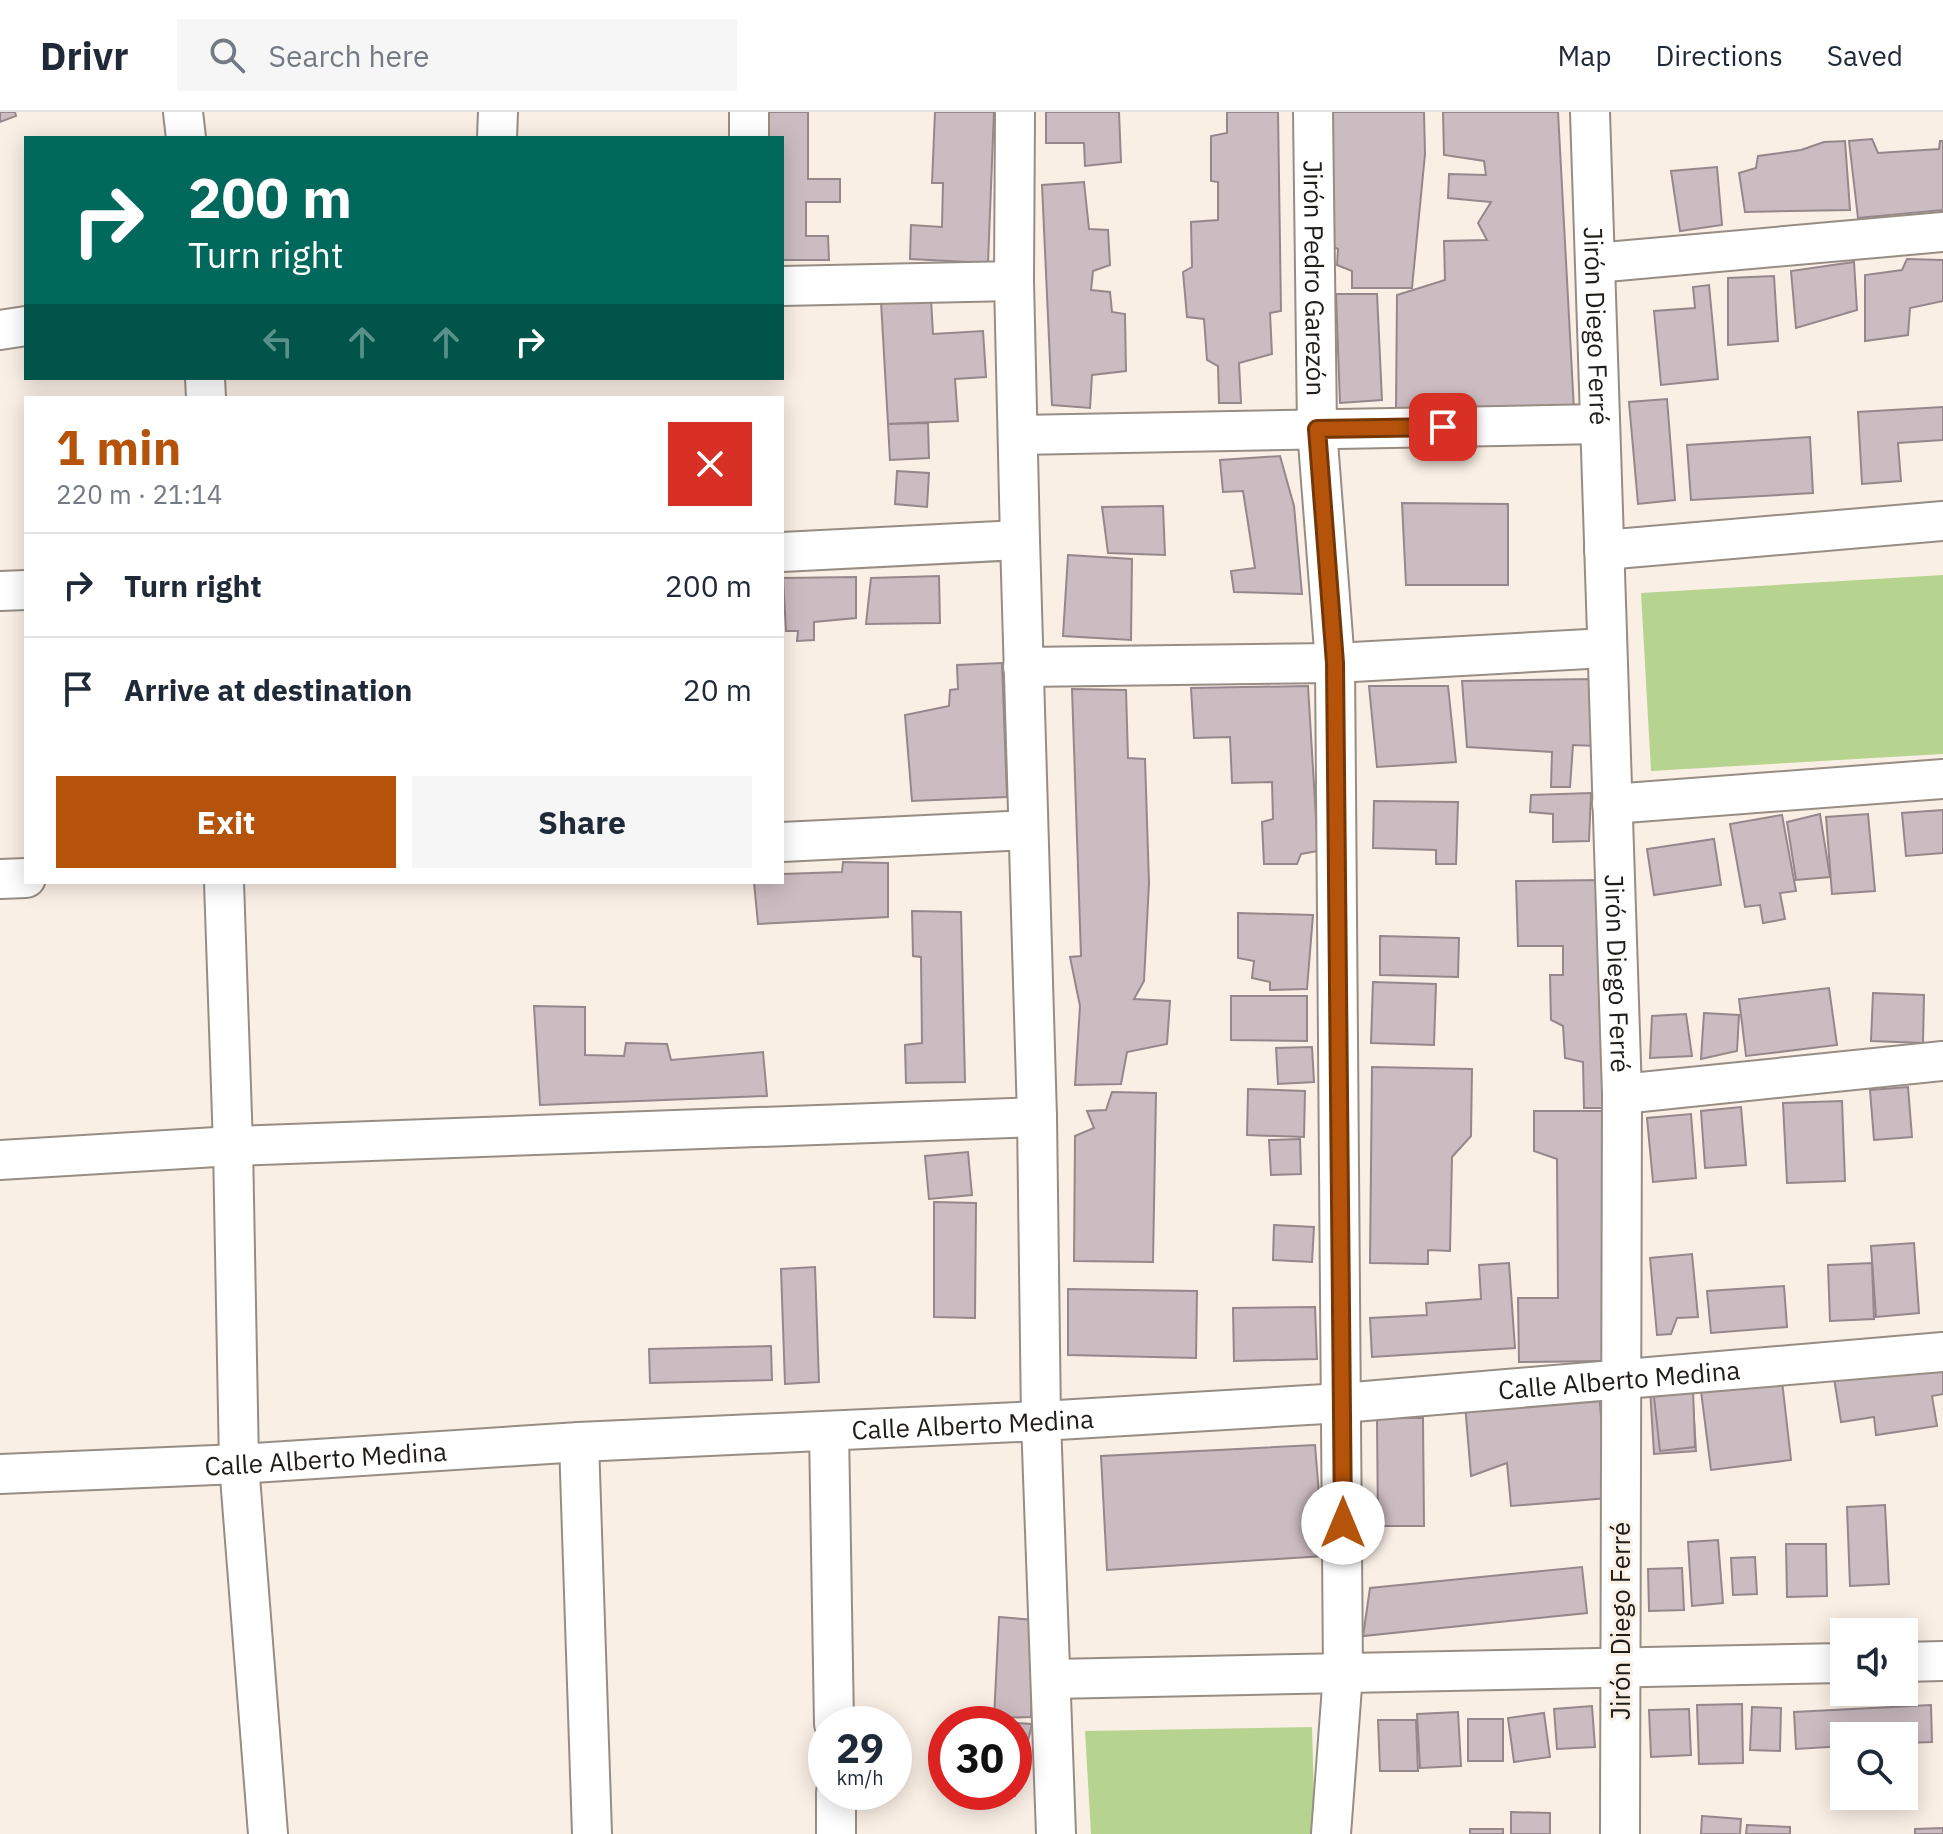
<!DOCTYPE html>
<meta charset="utf-8">
<style>
:root{--surface:#fff;--page:#f6f6f7;--text:#1f2937;--muted:#747a83;--line:#e0e1e3;--accent:#b45309}
body{margin:0;font-family:"IBM Plex Sans",sans-serif;background:var(--page);color:var(--text);height:100vh;display:flex;flex-direction:column;font-size:30px;white-space:nowrap}
*{box-sizing:border-box;margin:0}
p{font-size:26px;color:var(--muted)}
.icon{flex:none;width:44px;height:44px;fill:none;stroke:currentColor;stroke-width:2;stroke-linecap:round;stroke-linejoin:round}
.map{position:relative;flex:1;overflow:hidden}
.side{position:absolute;left:24px;top:284px;width:760px;height:488px;display:flex;flex-direction:column;background:var(--surface);border-radius:0px;box-shadow:0 4px 20px #0003}
.side>*{flex:none}
.top-card{position:absolute;left:24px;top:24px;width:760px;height:244px;border-radius:0px;box-shadow:0 4px 20px #0003;background:#00695c;color:#fff;overflow:hidden}
.tools{position:absolute;left:1830px;top:1506px;display:grid;gap:16px}
.tools a{display:grid;place-items:center;width:88px;height:88px;border-radius:0px;background:var(--surface);box-shadow:0 4px 20px #0003;font-size:40px}
.speed{position:absolute;left:808px;top:1594px;display:flex;gap:16px;font-size:40px;font-weight:700;text-align:center}
.speed>*{display:grid;place-content:center;width:104px;height:104px;border-radius:50%;background:var(--surface);box-shadow:0 4px 20px #0003;line-height:1}
.speed small{font-size:20px;font-weight:400}
.speed .limit{border:12px solid #d22;background:#fff;color:#111}
.pin{position:absolute;display:grid;place-items:center;width:68px;height:68px;color:#fff;margin:-34px;border-radius:16px;box-shadow:0 4px 12px #0006}
.me{position:absolute;width:88px;margin:-44px;rotate:0deg;stroke-linejoin:round;filter:drop-shadow(0 0 6px #0008)}
.turn{display:flex;align-items:center;gap:28px;height:168px;padding:0 32px;font-size:36px}
.turn .icon{width:104px;height:104px;stroke-width:2.5}
.turn b{display:block;font-size:56px;line-height:68px}
.lanes{display:flex;align-items:center;height:76px;padding:0 32px;background:#0003;justify-content:center;gap:40px;direction:ltr}
.lanes .off{opacity:.35}
.round{display:grid;place-items:center;flex:none;width:84px;height:84px;border-radius:0px;background:var(--page)}
.overview{display:flex;align-items:center;justify-content:space-between;height:136px;padding:0 32px}
h1{font-size:48px;font-weight:800;line-height:60px;color:var(--accent)}
.cta{display:flex;gap:16px;margin-top:auto;padding:16px 32px}
.cta a{flex:1;height:92px;border-radius:0px;background:var(--accent);color:#fff;font-size:32px;font-weight:800;line-height:92px;text-align:center}
.cta a+a{background:var(--page);color:var(--text)}
ul{padding:0;list-style:none}
li{display:flex;align-items:center;gap:24px;height:104px;padding:0 32px;border-top:2px solid var(--line)}
li div{flex:1}
li b{display:block;font-size:30px}
li em{font-style:normal}
header{display:flex;align-items:center;gap:48px;box-sizing:border-box;height:112px;padding:0 40px;background:var(--surface);border-bottom:2px solid var(--line)}
header strong{font-size:38px}
nav{display:flex;gap:44px;margin-inline-start:auto;font-size:28px}
.search{width:560px;height:72px;background:var(--page);display:flex;align-items:center;gap:20px;box-sizing:border-box;padding:0 28px;border-radius:0px;color:var(--muted);font-size:30px}
.map>svg:first-child{display:block}
</style>
<header>
<strong>Drivr</strong>
<div class="search"><svg class="icon" aria-label="search" viewBox="0 0 24 24"><circle cx="10" cy="10" r="6"/><path d="M15 15l6 6"/></svg>Search here</div>
<nav><a>Map</a><a>Directions</a><a>Saved</a></nav>
</header>
<div class="map">
<svg width="1943" height="1722" viewBox="0 0 1943 1722">
<rect width="100%" height="100%" fill="#faefe5"/>
<!-- green -->
<g fill="#b6d48f">
<polygon points="1943,463 1943,642 1651,659 1641,481"/>
<polygon points="1312,1615 1315,1722 1091,1722 1085,1619"/>
</g>
<!-- building -->
<g fill="#cbbcc1" stroke="#95878b" stroke-width="2">
<polygon points="0,0 15,0 16,4 0,10"/>
<polygon points="764,0 808,0 808,67 840,67 840,90 806,90 806,124 828,124 829,148 782,148 782,26 764,26"/>
<polygon points="935,0 994,0 988,151 910,147 911,113 942,115 943,71 932,71"/>
<polygon points="1046,0 1119,0 1121,50 1085,54 1084,31 1046,31"/>
<polygon points="1227,0 1278,0 1281,199 1270,201 1272,242 1239,251 1241,291 1219,291 1218,254 1207,248 1204,207 1187,205 1183,160 1192,155 1191,110 1218,108 1218,70 1211,69 1211,24 1227,21"/>
<polygon points="1323,0 1424,0 1425,42 1412,176 1352,176 1352,159 1337,153 1338,137 1331,134"/>
<polygon points="1443,0 1558,0 1574,298 1396,296 1397,183 1445,168 1444,129 1487,128 1478,111 1491,90 1448,86 1449,62 1486,63 1484,49 1444,43"/>
<polygon points="1872,27 1878,41 1939,37 1940,29 1943,29 1943,98 1858,106 1849,29"/>
<polygon points="1845,29 1850,98 1745,100 1739,61 1756,56 1758,44 1801,38 1824,30"/>
<polygon points="1717,55 1722,113 1680,119 1671,59"/>
<polygon points="1084,70 1089,117 1108,118 1110,153 1093,159 1091,178 1110,180 1112,200 1125,202 1126,259 1092,263 1090,296 1052,293 1042,73"/>
<polygon points="1907,147 1943,148 1943,189 1910,196 1908,223 1865,229 1865,163 1902,158"/>
<polygon points="1854,150 1857,198 1796,216 1791,159"/>
<polygon points="1774,164 1778,229 1728,233 1728,166"/>
<polygon points="1709,173 1718,267 1661,273 1654,199 1695,196 1693,175"/>
<polygon points="1336,182 1377,182 1382,288 1340,291"/>
<polygon points="931,187 933,222 983,219 986,265 955,267 958,309 888,312 881,190"/>
<polygon points="1667,287 1675,388 1638,392 1629,290"/>
<polygon points="1943,295 1943,328 1898,331 1901,369 1862,372 1858,300"/>
<polygon points="928,311 929,346 890,348 888,312"/>
<polygon points="1810,325 1813,381 1691,388 1687,333"/>
<polygon points="1280,344 1294,394 1302,482 1234,480 1231,459 1255,456 1243,379 1223,380 1220,348"/>
<polygon points="897,359 929,361 927,395 895,392"/>
<polygon points="1402,391 1508,392 1508,473 1406,473"/>
<polygon points="1163,394 1165,443 1108,441 1102,395"/>
<polygon points="1068,443 1132,447 1131,528 1063,524"/>
<polygon points="939,464 940,511 866,512 871,466"/>
<polygon points="856,465 856,506 814,510 814,528 797,529 798,519 786,519 783,466"/>
<polygon points="1002,551 1007,685 912,689 905,603 949,594 950,578 958,577 957,553"/>
<polygon points="1593,567 1595,634 1573,633 1570,675 1551,675 1552,640 1467,635 1462,569"/>
<polygon points="1308,574 1318,739 1301,742 1297,752 1264,752 1262,710 1273,707 1272,670 1232,671 1230,625 1194,626 1191,576"/>
<polygon points="1369,574 1448,574 1456,650 1377,655"/>
<polygon points="1072,577 1126,578 1128,646 1145,647 1149,771 1144,869 1134,887 1170,889 1167,932 1127,940 1121,972 1075,973 1080,894 1070,845 1081,844"/>
<polygon points="1591,681 1589,729 1553,730 1553,702 1530,700 1531,683"/>
<polygon points="1374,689 1458,690 1456,752 1436,752 1436,738 1373,736"/>
<polygon points="1943,698 1943,741 1906,744 1902,701"/>
<polygon points="1820,702 1830,765 1796,768 1787,710"/>
<polygon points="1868,702 1875,779 1832,782 1826,705"/>
<polygon points="1782,703 1796,779 1780,781 1785,807 1763,811 1760,793 1745,795 1730,712"/>
<polygon points="1714,727 1721,773 1654,783 1647,737"/>
<polygon points="843,750 888,751 888,805 758,812 754,770 782,770 782,762 842,760"/>
<polygon points="1601,768 1605,996 1584,996 1583,950 1565,946 1563,914 1551,908 1550,863 1563,863 1563,834 1518,834 1516,769"/>
<polygon points="912,799 961,800 965,970 906,971 905,933 922,931 921,845 913,844"/>
<polygon points="1238,801 1313,803 1307,877 1270,878 1270,870 1252,866 1254,849 1238,846"/>
<polygon points="1380,824 1459,826 1458,865 1380,863"/>
<polygon points="1373,870 1436,872 1434,933 1371,931"/>
<polygon points="1829,876 1837,933 1746,944 1739,887"/>
<polygon points="1873,881 1924,883 1923,931 1871,929"/>
<polygon points="1231,884 1307,884 1307,929 1231,928"/>
<polygon points="534,894 585,895 585,943 624,944 626,931 667,932 671,948 763,940 767,984 540,993"/>
<polygon points="1704,901 1739,903 1737,939 1701,947"/>
<polygon points="1686,902 1692,944 1650,946 1652,904"/>
<polygon points="1312,935 1314,970 1278,972 1276,936"/>
<polygon points="1372,955 1472,957 1471,1024 1452,1045 1450,1139 1428,1138 1428,1152 1370,1151"/>
<polygon points="1908,975 1912,1025 1874,1028 1870,978"/>
<polygon points="1248,977 1305,979 1304,1025 1247,1023"/>
<polygon points="1112,980 1156,981 1153,1150 1074,1149 1075,1024 1094,1016 1087,999 1106,998"/>
<polygon points="1842,989 1845,1069 1787,1071 1783,991"/>
<polygon points="1741,995 1746,1053 1705,1056 1701,999"/>
<polygon points="1534,999 1608,999 1611,1249 1519,1250 1518,1186 1558,1186 1557,1047 1534,1039"/>
<polygon points="1691,1002 1696,1066 1653,1070 1647,1006"/>
<polygon points="1300,1027 1301,1062 1271,1063 1269,1028"/>
<polygon points="968,1040 972,1083 929,1087 925,1044"/>
<polygon points="934,1090 976,1091 975,1206 934,1205"/>
<polygon points="1274,1113 1314,1115 1312,1150 1273,1148"/>
<polygon points="1914,1131 1919,1201 1876,1205 1871,1134"/>
<polygon points="1692,1142 1698,1205 1677,1206 1671,1222 1657,1223 1650,1146"/>
<polygon points="1509,1151 1515,1236 1372,1245 1370,1206 1427,1203 1426,1191 1481,1187 1479,1153"/>
<polygon points="1872,1151 1874,1207 1830,1209 1828,1153"/>
<polygon points="815,1155 819,1270 785,1272 781,1157"/>
<polygon points="1784,1174 1787,1215 1711,1221 1707,1179"/>
<polygon points="1068,1177 1197,1179 1196,1246 1068,1243"/>
<polygon points="1315,1195 1317,1247 1234,1249 1233,1196"/>
<polygon points="771,1234 772,1268 650,1271 649,1237"/>
<polygon points="1943,1249 1943,1282 1932,1284 1937,1314 1876,1323 1874,1305 1841,1310 1834,1266"/>
<polygon points="1782,1269 1791,1348 1711,1358 1701,1279"/>
<polygon points="1692,1274 1696,1339 1654,1342 1650,1277"/>
<polygon points="1653,1276 1693,1277 1695,1335 1660,1339"/>
<polygon points="1599,1281 1608,1386 1511,1394 1507,1351 1471,1364 1465,1292"/>
<polygon points="1377,1306 1423,1306 1424,1414 1378,1414"/>
<polygon points="1315,1333 1324,1444 1107,1458 1101,1344"/>
<polygon points="1885,1393 1889,1472 1850,1474 1847,1395"/>
<polygon points="1718,1428 1723,1491 1692,1494 1688,1430"/>
<polygon points="1786,1432 1826,1432 1827,1484 1787,1485"/>
<polygon points="1755,1445 1757,1482 1733,1483 1731,1446"/>
<polygon points="1582,1455 1587,1501 1363,1524 1370,1476"/>
<polygon points="1682,1456 1684,1498 1649,1499 1648,1457"/>
<polygon points="999,1505 1035,1508 1031,1605 994,1606"/>
<polygon points="1742,1592 1743,1651 1699,1652 1697,1593"/>
<polygon points="1931,1593 1932,1630 1904,1631 1904,1624 1844,1624 1844,1634 1796,1637 1794,1600"/>
<polygon points="1592,1594 1595,1635 1557,1637 1554,1597"/>
<polygon points="1752,1595 1781,1596 1780,1639 1750,1638"/>
<polygon points="1689,1597 1691,1643 1651,1645 1649,1598"/>
<polygon points="1458,1600 1461,1654 1420,1656 1417,1602"/>
<polygon points="1544,1601 1550,1645 1514,1650 1508,1606"/>
<rect x="1468" y="1607" width="35" height="42"/>
<polygon points="1378,1608 1416,1608 1418,1659 1380,1659"/>
<polygon points="981,1609 1032,1612 1015,1684 981,1687 981,1680 1014,1680 1014,1612 981,1612"/>
<polygon points="1511,1700 1550,1701 1550,1722 1511,1722"/>
<polygon points="1702,1704 1741,1707 1740,1722 1701,1722"/>
<polygon points="1747,1713 1790,1715 1790,1722 1746,1722"/>
<polygon points="1943,1716 1943,1722 1915,1722 1915,1717"/>
<rect x="1470" y="1717" width="33" height="5"/>
</g>
<g fill="none" stroke-linecap="round" stroke-linejoin="round">
<defs>
<g id="minor">
<polyline points="183,0 186,26"/>
<polyline points="1015,0 1014,169 1020,428 1037,1005 1041,1309 1056,1722"/>
<path id="s1" d="M1313,0l4,317 18,234 8,1010 -12,161"/>
<path id="s2" d="M1590,0l32,982 -2,740"/>
<polyline points="497,26 498,0"/>
<polyline points="749,26 749,0"/>
<polyline points="1595,151 1943,120"/>
<polyline points="782,174 1014,169"/>
<polyline points="0,218 26,214"/>
<polyline points="205,266 206,286"/>
<polyline points="1018,323 1600,312"/>
<polyline points="1604,438 1943,409"/>
<polyline points="782,440 1020,428"/>
<polyline points="0,479 26,478"/>
<polyline points="1023,555 1335,551 1606,536"/>
<polyline points="1612,692 1943,667"/>
<polyline points="782,730 1028,718"/>
<polyline points="0,767 26,766"/>
<polyline points="224,770 233,1034 239,1352 268,1722"/>
<polyline points="1622,982 1943,949"/>
<polyline points="0,1048 233,1034 1037,1005"/>
<polyline points="829,1319 834,1612"/>
<polyline points="579,1330 592,1722"/>
<path id="s3" d="M0,1362l239,-10 340,-22 462,-21 301,-18 601,-51"/>
<polyline points="1904,1550 1943,1549"/>
<polyline points="1052,1567 1844,1551"/>
<polyline points="836,1680 836,1722"/>
</g>
</defs>
<!-- minor casing -->
<use href="#minor" stroke="#978d84" stroke-width="42"/>
<!-- minor -->
<use href="#minor" stroke="#fff" stroke-width="38"/>
</g>
<g fill="none" stroke-linecap="round" stroke-linejoin="round">
<defs>
<polyline id="route" points="1343,1411 1335,551 1317,317 1443,315"/>
</defs>
<!-- route casing -->
<use href="#route" stroke="#753606" stroke-width="20"/>
<!-- route -->
<use href="#route" stroke="#b45309" stroke-width="14"/>
</g>
<g text-anchor="middle" dominant-baseline="central" stroke-width="6" stroke-linejoin="round" paint-order="stroke">
<!-- street labels -->
<g font-size="26" fill="#201c18" stroke="#faefe5">
<text stroke="none"><textPath href="#s1" startOffset="166">Jirón Pedro Garezón</textPath></text>
<text stroke="none"><textPath href="#s2" startOffset="214">Jirón Diego Ferré</textPath></text>
<text stroke="none"><textPath href="#s2" startOffset="862">Jirón Diego Ferré</textPath></text>
<text stroke="none"><textPath href="#s3" startOffset="1622">Calle Alberto Medina</textPath></text>
<text stroke="none"><textPath href="#s3" startOffset="974">Calle Alberto Medina</textPath></text>
<text stroke="none"><textPath href="#s3" startOffset="326">Calle Alberto Medina</textPath></text>
<text transform="translate(1620 1509) rotate(-90)">Jirón Diego Ferré</text>
</g>
</g>
</svg>
<div class="tools">
<a><svg class="icon" aria-label="sound" viewBox="0 0 24 24"><path d="M4 9h4l5-4v14l-5-4H4zM17 9q2 3 0 6"/></svg></a>
<a><svg class="icon" aria-label="search" viewBox="0 0 24 24"><circle cx="10" cy="10" r="6"/><path d="M15 15l6 6"/></svg></a>
</div>
<div class="speed"><div>29<small>km/h</small></div><div class="limit">30</div></div>
<div class="pin" style="left:1443px;top:315px;background:#d93025"><svg class="icon" aria-label="arrive" viewBox="0 0 24 24"><path d="M6 21V4h12l-3 4 3 4H6"/></svg></div>
<svg class="me" style="left:1343px;top:1411px" viewBox="-20 -20 40 40"><circle r="19" fill="#fff"/><path d="M0-13L10 11 0 6-10 11z" fill="#b45309"/></svg>
<div class="top-card">
<div class="turn"><svg class="icon" aria-label="right" viewBox="0 0 24 24"><path d="M7 20v-9h11M14 6l5 5-5 5"/></svg><div><b>200 m</b>Turn right</div></div>
<div class="lanes"><svg class="icon off" aria-label="left" viewBox="0 0 24 24"><path d="M17 20v-9H6M10 6l-5 5 5 5"/></svg><svg class="icon off" aria-label="ahead" viewBox="0 0 24 24"><path d="M12 20V5M6 11l6-6 6 6"/></svg><svg class="icon off" aria-label="ahead" viewBox="0 0 24 24"><path d="M12 20V5M6 11l6-6 6 6"/></svg><svg class="icon" aria-label="right" viewBox="0 0 24 24"><path d="M7 20v-9h11M14 6l5 5-5 5"/></svg></div>
</div>
<section class="side">
<div class="overview"><div><h1>1 min</h1><p>220 m · 21:14</p></div><a class="round" style="background:#d93025;color:#fff"><svg class="icon" aria-label="close" viewBox="0 0 24 24"><path d="M6 6l12 12M18 6L6 18"/></svg></a></div>
<ul>
<li><svg class="icon" aria-label="right" viewBox="0 0 24 24"><path d="M7 20v-9h11M14 6l5 5-5 5"/></svg><div><b>Turn right</b></div><em>200 m</em></li>
<li><svg class="icon" aria-label="arrive" viewBox="0 0 24 24"><path d="M6 21V4h12l-3 4 3 4H6"/></svg><div><b>Arrive at destination</b></div><em>20 m</em></li>
</ul>
<div class="cta"><a>Exit</a><a>Share</a></div>
</section>
</div>
